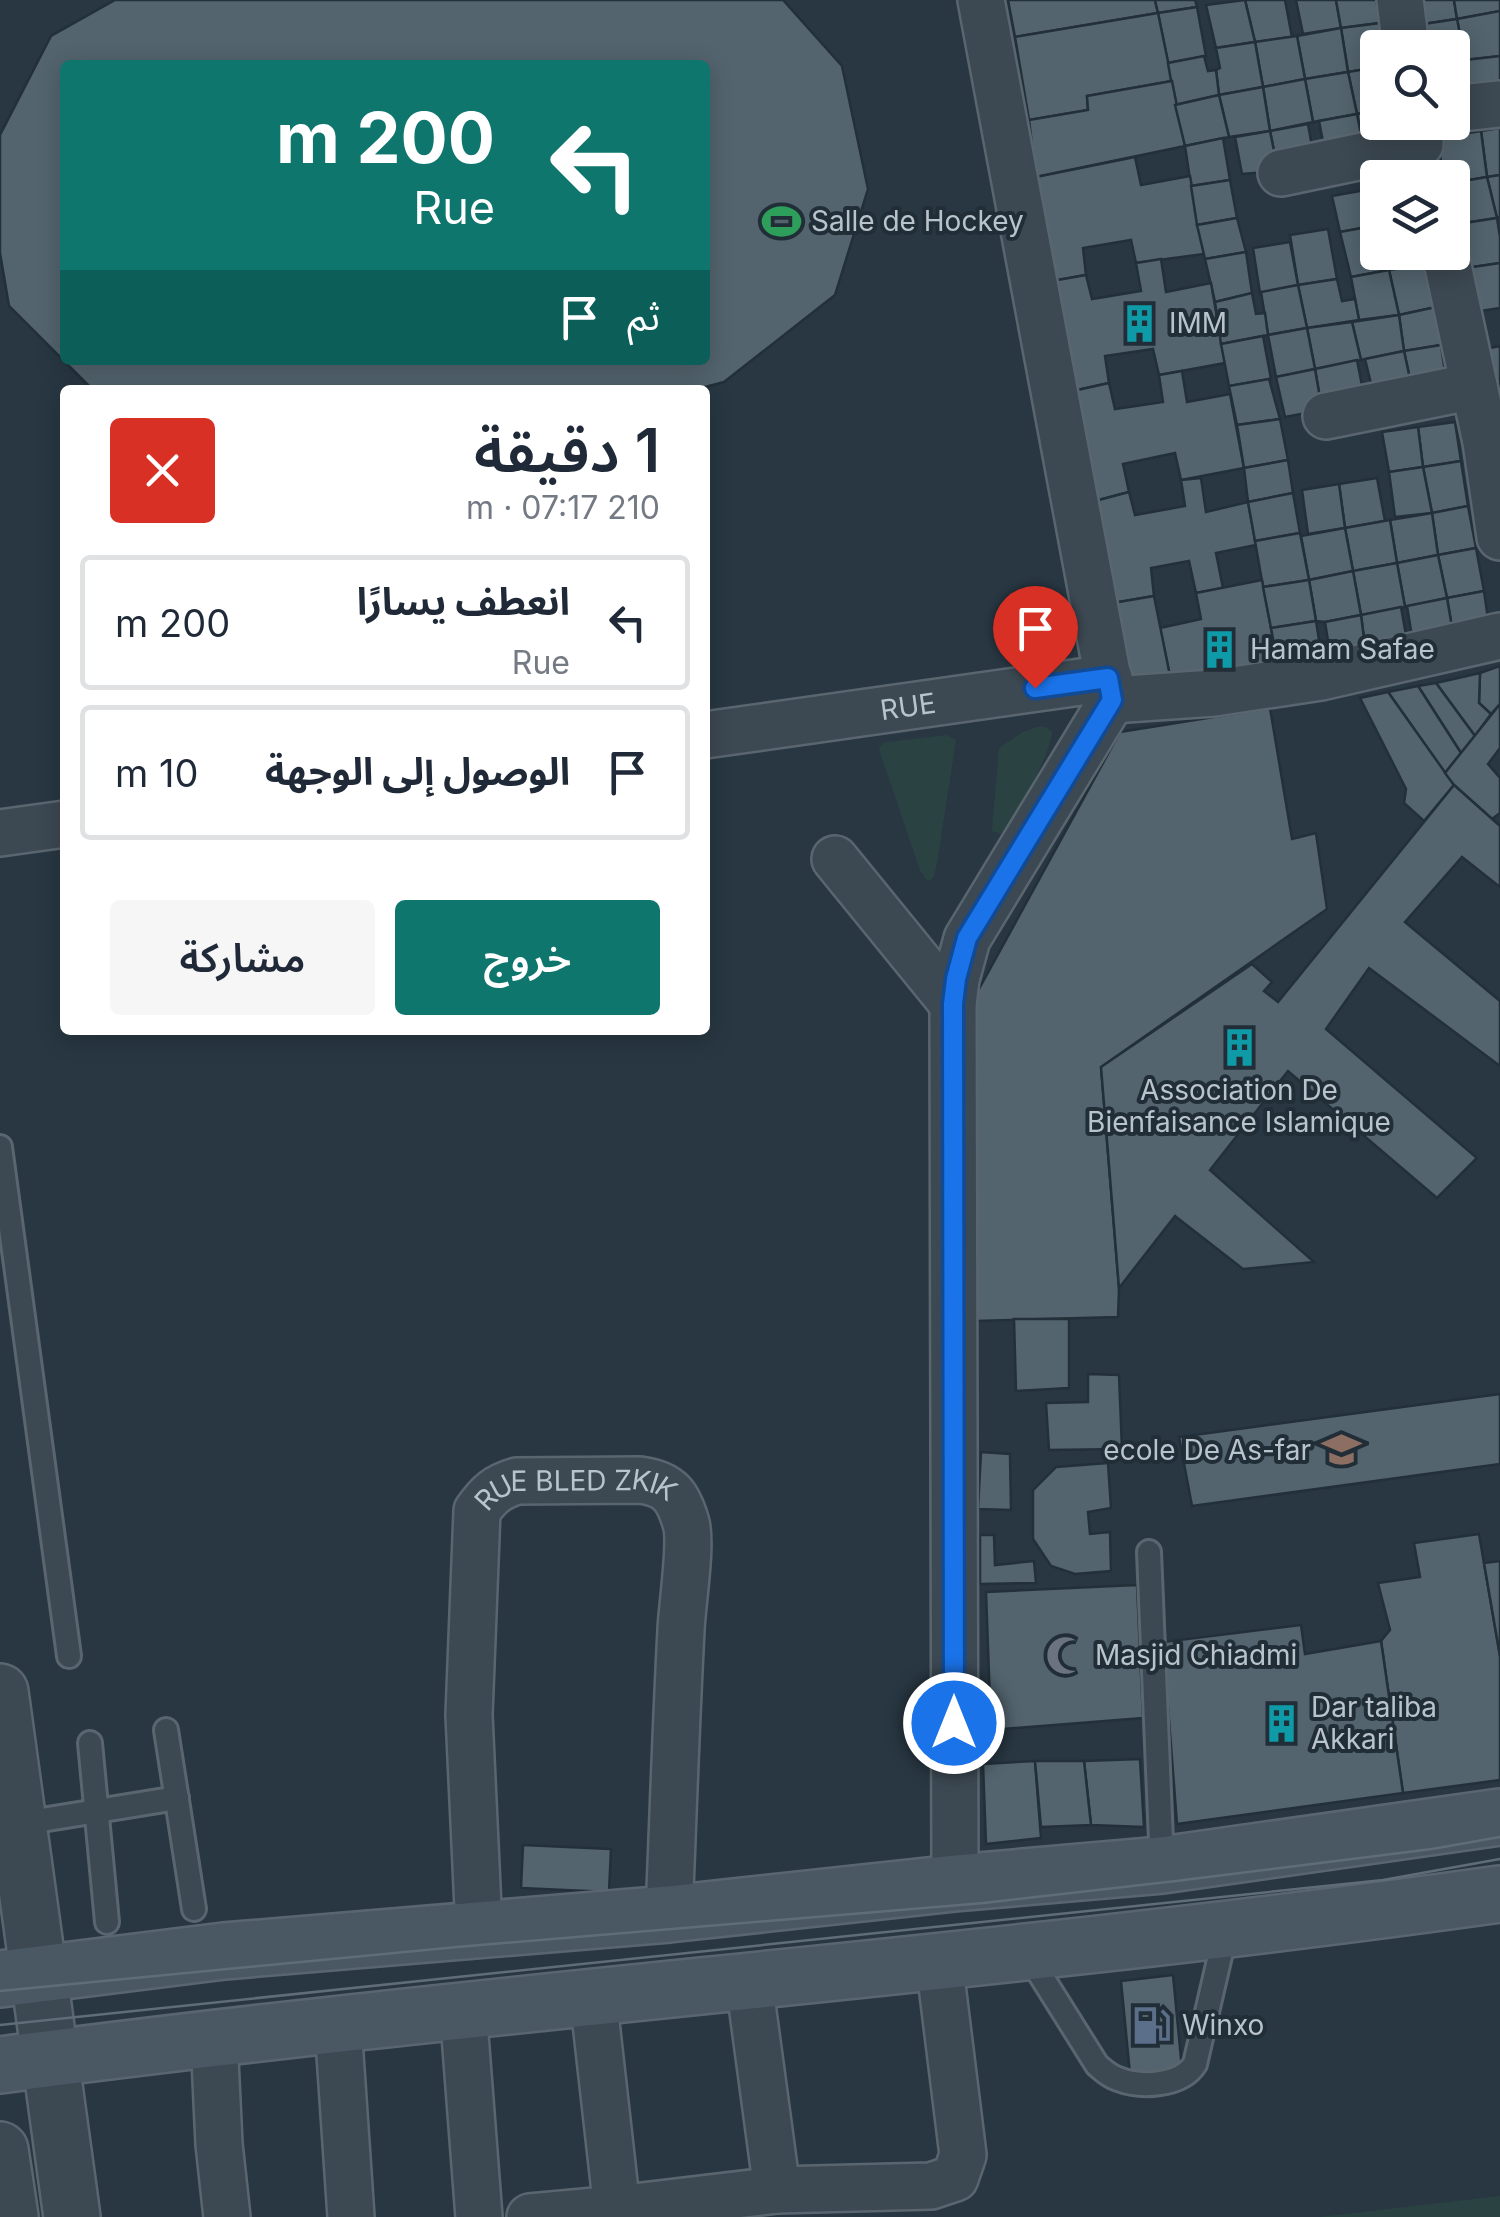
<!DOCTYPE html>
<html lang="ar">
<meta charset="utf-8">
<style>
:root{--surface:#fff;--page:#f6f6f7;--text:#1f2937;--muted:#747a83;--line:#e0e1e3;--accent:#0f766e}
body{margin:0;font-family:Inter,"Noto Sans Arabic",sans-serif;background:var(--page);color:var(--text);direction:rtl;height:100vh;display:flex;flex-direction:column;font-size:38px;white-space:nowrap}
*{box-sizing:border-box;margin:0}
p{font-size:32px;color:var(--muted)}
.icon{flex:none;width:55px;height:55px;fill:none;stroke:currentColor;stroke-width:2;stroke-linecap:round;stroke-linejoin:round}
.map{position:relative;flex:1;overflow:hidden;direction:ltr}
.sheet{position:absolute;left:60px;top:385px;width:650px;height:650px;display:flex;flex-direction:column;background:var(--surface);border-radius:10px;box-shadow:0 5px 25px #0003;direction:rtl}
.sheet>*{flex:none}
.banner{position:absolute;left:60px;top:60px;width:650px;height:305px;border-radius:10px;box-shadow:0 5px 25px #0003;direction:rtl;background:#0f766e;color:#fff;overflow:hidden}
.fabs{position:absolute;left:1360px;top:30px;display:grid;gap:20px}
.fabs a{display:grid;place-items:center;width:110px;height:110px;border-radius:10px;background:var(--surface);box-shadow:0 5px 25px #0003;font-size:50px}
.pin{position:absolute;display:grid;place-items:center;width:85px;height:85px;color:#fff;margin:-102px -42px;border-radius:50% 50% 50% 0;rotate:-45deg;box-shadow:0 0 10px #0007}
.pin .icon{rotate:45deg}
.me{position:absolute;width:110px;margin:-55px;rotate:0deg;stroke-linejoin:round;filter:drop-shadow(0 0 8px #0008)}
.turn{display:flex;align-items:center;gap:35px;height:210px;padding:0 50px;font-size:45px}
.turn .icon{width:130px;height:130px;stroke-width:2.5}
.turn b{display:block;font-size:70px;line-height:85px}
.then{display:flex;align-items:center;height:95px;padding:0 50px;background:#0003;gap:20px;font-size:38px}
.round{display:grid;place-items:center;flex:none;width:105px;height:105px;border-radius:10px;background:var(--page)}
.summary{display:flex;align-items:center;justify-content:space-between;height:170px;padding:0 50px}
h1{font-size:60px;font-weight:600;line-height:75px}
.cta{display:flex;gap:20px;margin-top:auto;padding:20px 50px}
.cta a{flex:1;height:115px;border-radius:10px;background:var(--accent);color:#fff;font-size:40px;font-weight:600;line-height:115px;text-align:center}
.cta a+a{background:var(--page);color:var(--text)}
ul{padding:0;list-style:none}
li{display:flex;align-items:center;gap:30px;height:135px;margin:0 20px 15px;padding:0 30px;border:5px solid var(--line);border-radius:10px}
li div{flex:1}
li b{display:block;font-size:38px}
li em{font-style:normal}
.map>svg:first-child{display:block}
</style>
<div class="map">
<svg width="1500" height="2217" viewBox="0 0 1500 2217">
<rect width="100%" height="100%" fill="#283742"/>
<!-- green -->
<g fill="#2a4342">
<path d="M1037,727h9l6,5c-1,20 -35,86 -50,102l-10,-3 7,-83 24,-16z"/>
<polygon points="947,735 956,740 937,863 934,876 930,880 926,879 920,870 879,749 883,743 888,742"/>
<polygon points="1500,2196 1500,2217 1319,2217"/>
</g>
<!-- building -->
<g fill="#53646e" stroke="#233039" stroke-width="2.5" fill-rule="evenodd">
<path d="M115,0h668l59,66 26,123 -33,106 -111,87 -30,8h-601l-84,-84 -9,-53v-118l51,-99zM65,65h640v295h-640z"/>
<polygon points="1008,0 1155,0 1158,13 1015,37"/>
<polygon points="1155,0 1195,0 1197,7 1158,13"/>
<polygon points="1245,0 1285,0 1292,37 1255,42"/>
<polygon points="1245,0 1255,42 1216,48 1206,5"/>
<polygon points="1296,0 1336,0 1341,28 1303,34"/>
<polygon points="1336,0 1376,0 1380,23 1341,28"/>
<polygon points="1414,0 1454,0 1457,19 1417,25"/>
<polygon points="1454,0 1500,0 1500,11 1457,19"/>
<polygon points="1197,7 1206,56 1168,63 1158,13"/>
<polygon points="1500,11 1500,56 1465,60 1457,19"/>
<polygon points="1158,13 1172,81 1087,96 1088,110 1029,120 1015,37"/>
<polygon points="1457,19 1465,60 1452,63 1452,48 1423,48 1417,25"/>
<polygon points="1380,23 1383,48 1378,48 1378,67 1348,72 1341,28"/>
<polygon points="1341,28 1348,72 1305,79 1297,36"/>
<polygon points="1297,36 1305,79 1263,87 1255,42"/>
<polygon points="1255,42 1263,87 1219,95 1216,70 1220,68 1216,48"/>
<polygon points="1204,56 1208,71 1216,70 1219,95 1175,105 1168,63"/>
<polygon points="1500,56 1500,91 1471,95 1465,60"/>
<polygon points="1465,60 1472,101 1452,104 1452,63"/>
<polygon points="1378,67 1378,110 1357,114 1348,72"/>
<polygon points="1348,72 1357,114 1313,122 1305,79"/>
<polygon points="1305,79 1313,122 1270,131 1263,87"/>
<polygon points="1172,81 1185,146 1036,177 1029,120 1088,110 1087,96"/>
<polygon points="1263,87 1270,131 1229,137 1219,95"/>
<polygon points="1219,95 1229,137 1185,146 1175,105"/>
<polygon points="1378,110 1378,122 1395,122 1399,146 1365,155 1357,114"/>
<polygon points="1357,114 1365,155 1327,163 1319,121"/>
<polygon points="1308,124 1315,163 1278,171 1270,131"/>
<polygon points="1500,128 1500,175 1487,177 1481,131"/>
<polygon points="1270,131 1278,171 1242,174 1235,137"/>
<polygon points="1481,131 1487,177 1452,183 1452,178 1444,178 1437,138"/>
<polygon points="1223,138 1230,180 1191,186 1185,146"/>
<polygon points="1135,157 1141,185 1190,176 1204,254 1136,263 1131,240 1083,248 1086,275 1052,281 1036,177"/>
<polygon points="1500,175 1500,217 1497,218 1487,177"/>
<polygon points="1487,177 1497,218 1458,224 1452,183"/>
<polygon points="1230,180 1237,218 1197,225 1191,186"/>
<polygon points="1378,180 1378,215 1370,182"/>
<polygon points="1371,189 1378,225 1340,232 1332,196"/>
<polygon points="1237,218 1246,252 1205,259 1197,225"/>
<polygon points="1497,218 1500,237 1500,263 1466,268 1458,224"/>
<polygon points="1378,225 1378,252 1386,252 1389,270 1351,277 1340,232"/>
<polygon points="1328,229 1337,279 1298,285 1290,235"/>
<polygon points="1290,242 1298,285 1260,293 1253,248"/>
<polygon points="1246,252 1252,293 1215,302 1205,259"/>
<polygon points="1386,252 1425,252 1428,264 1389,270"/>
<polygon points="1161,259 1166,292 1211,283 1225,363 1159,375 1153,349 1105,356 1109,383 1073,391 1052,281 1086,275 1092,299 1141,291 1136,263"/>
<polygon points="1500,263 1500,308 1474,312 1466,268"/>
<polygon points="1428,264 1436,307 1399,315 1389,270"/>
<polygon points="1389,270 1399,315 1359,320 1351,277"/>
<polygon points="1337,279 1342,301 1355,299 1359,320 1307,328 1298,285"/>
<polygon points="1298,285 1307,328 1268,335 1261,292"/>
<polygon points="1252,293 1256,314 1265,313 1268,335 1221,344 1215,302"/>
<polygon points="1436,307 1441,345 1404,351 1399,315"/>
<polygon points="1399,315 1404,351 1361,360 1352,322"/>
<polygon points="1352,322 1361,360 1315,369 1307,328"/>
<polygon points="1307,328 1315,369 1276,377 1268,335"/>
<polygon points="1263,336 1271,379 1229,386 1221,344"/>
<polygon points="1441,345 1447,386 1413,393 1404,351"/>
<polygon points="1500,346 1500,383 1490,385 1485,349"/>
<polygon points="1404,351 1413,393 1375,400 1365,359"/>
<polygon points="1357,360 1365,401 1322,410 1315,369"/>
<polygon points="1315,369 1322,410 1285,417 1276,377"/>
<polygon points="1182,371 1187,402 1230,394 1244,468 1181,480 1175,453 1123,464 1129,492 1095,501 1073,391 1109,383 1115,409 1163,402 1159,375"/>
<polygon points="1269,379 1280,419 1237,425 1229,386"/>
<polygon points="1280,419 1288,460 1244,468 1237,425"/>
<polygon points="1455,422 1461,461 1423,467 1418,427"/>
<polygon points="1418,427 1423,467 1389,472 1382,432"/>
<polygon points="1288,460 1293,493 1248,502 1244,468"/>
<polygon points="1461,461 1468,506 1432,513 1423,467"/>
<polygon points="1423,467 1432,513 1395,517 1389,472"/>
<polygon points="1201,478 1206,512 1248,502 1256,545 1216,553 1223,588 1196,593 1189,561 1151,568 1154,596 1113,603 1095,501 1129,492 1135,515 1185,506 1181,480"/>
<polygon points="1377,478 1385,521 1345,528 1339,484"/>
<polygon points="1339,484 1345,528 1308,534 1302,490"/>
<polygon points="1293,493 1300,533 1255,541 1248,502"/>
<polygon points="1468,506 1476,548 1438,555 1432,513"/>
<polygon points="1432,513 1438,555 1397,563 1390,520"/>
<polygon points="1390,520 1397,563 1353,571 1345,528"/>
<polygon points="1345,528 1353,571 1309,580 1301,536"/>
<polygon points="1300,533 1309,580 1263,587 1255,541"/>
<polygon points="1476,548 1484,591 1447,598 1438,555"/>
<polygon points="1438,555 1447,598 1405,607 1397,563"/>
<polygon points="1397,563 1405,607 1361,615 1353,571"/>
<polygon points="1353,571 1361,615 1325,622 1316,621 1309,580"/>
<polygon points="1262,580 1279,671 1172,686 1160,628 1201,619 1196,593"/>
<polygon points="1309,580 1316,621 1271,628 1263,587"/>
<polygon points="1484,591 1489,626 1453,633 1447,598"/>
<polygon points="1154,596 1172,686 1127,694 1113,603"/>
<polygon points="1447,598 1453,633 1413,643 1407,606"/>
<polygon points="1401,607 1408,646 1366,654 1361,615"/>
<polygon points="1361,615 1366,654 1331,660 1325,622"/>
<polygon points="1316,621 1323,665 1279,671 1271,628"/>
<polygon points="1500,666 1500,704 1491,714 1479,703 1480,673"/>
<polygon points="1480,673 1479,703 1491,714 1475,736 1436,683"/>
<polygon points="1436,683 1475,736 1461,753 1418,686"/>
<polygon points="1418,686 1461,753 1445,773 1388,692"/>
<polygon points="1388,692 1454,785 1424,821 1404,803 1406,789 1360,698"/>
<polygon points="1500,704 1500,748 1488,764 1500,778 1500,813 1492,819 1454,785 1445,773"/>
<polygon points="1270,708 1292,839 1316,833 1327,909 1101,1067 1119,1288 1118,1317 976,1321 974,998 1120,732"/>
<polygon points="1454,785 1500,826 1500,887 1462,857 1405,922 1500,1001 1500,1066 1369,968 1326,1029 1477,1158 1437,1198 1288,1071 1210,1170 1314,1262 1243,1269 1175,1216 1119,1288 1101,1067 1252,964 1272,982 1264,991 1278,1002"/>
<polygon points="1014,1319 1069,1319 1069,1388 1016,1391"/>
<polygon points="1088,1374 1119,1375 1122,1449 1049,1450 1046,1403 1088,1402"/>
<polygon points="1500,1394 1500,1464 1192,1506 1179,1437"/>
<polygon points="981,1452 1010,1454 1011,1510 978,1509"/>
<polygon points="1108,1463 1111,1508 1088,1512 1090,1534 1110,1532 1111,1571 1075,1574 1051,1566 1033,1539 1033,1490 1056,1467"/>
<polygon points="1479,1534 1500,1656 1500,1780 1403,1793 1381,1641 1390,1630 1378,1583 1420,1577 1414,1543"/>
<polygon points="980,1535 994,1535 995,1565 1034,1561 1036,1583 980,1584"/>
<polygon points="1500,1561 1500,1656 1484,1563"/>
<polygon points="1137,1585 1143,1718 991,1730 986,1592"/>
<polygon points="1301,1625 1305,1654 1381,1641 1403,1793 1177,1824 1163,1642"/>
<polygon points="1140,1759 1144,1827 1091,1825 1084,1761"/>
<polygon points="1035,1761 1041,1838 986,1844 983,1764"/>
<polygon points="1035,1761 1084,1761 1091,1825 1041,1827"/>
<polygon points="523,1845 611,1849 609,1892 521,1888"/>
<polygon points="1173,1975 1182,2069 1130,2074 1121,1981"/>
</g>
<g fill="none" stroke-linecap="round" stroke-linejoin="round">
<defs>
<g id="service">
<polyline points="0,1147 69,1656"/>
<polyline points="1149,1552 1162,1865"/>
<polyline points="166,1730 194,1909"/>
<polyline points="90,1743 107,1922"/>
<polyline points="17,1824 177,1798"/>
<path d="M1028,1955l69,110c7,6 12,11 21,14 23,9 63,7 77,-15l31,-134"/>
</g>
<g id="minor">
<polyline points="1400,0 1406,48"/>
<polyline points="1452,109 1500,104"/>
<polyline points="1281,173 1420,144"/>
<polyline points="1445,252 1486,442 1500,537"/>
<polyline points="1326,416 1474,386"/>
<polyline points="1112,700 1214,693 1321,677 1500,636"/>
<path id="s1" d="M705,735l404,-57"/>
<polyline points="0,833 65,824"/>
<polyline points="835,859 953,1004"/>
<polyline points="955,1883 953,1004 956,979 967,939 1112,700 981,0"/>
<path id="s2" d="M479,1930l-10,-215 8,-204c12,-17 20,-24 40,-30l123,-1c30,4 38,16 46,43 6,21 -4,82 -5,107 -5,95 -8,189 -12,284"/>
<polyline points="749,1982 777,2190"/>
<polyline points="593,1996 617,2209"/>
<polyline points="463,2009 479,2217"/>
<polyline points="338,2025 351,2217"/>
<polyline points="214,2038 219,2144 227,2217"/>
<polyline points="530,2217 617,2209 777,2190 931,2186 955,2178 963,2155 939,1961"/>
</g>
<g id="tertiary">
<polyline points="0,1692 72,2217"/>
<polyline points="0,2150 10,2217"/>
</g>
<g id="secondary">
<polyline points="0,1979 224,1951 669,1914 955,1883 1162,1865 1500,1817"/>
<path d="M0,2065c499,-66 1001,-101 1500,-171"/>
</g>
</defs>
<!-- service casing -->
<use href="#service" stroke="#5a666f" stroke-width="28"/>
<!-- minor casing -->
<use href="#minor" stroke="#5a666f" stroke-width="50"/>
<!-- tertiary casing -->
<use href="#tertiary" stroke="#5a666f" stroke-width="60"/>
<!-- secondary casing -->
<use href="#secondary" stroke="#5a666f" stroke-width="60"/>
<!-- service -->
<use href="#service" stroke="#3c4852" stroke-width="22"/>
<!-- minor -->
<use href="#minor" stroke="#3c4852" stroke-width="45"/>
<!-- tertiary -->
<use href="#tertiary" stroke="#3c4852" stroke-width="55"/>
<!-- secondary -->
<use href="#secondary" stroke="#4a5864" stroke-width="55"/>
<!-- tram -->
<g stroke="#5f6d78" stroke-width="2.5">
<polyline points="0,1991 457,1947 984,1903 1176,1881 1432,1849 1500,1837"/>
<polyline points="0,2025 1383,1880 1500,1859"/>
</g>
</g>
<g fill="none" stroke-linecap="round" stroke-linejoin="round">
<defs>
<polyline id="route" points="954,1723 953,1004 956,979 967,938 1112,700 1108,678 1035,688"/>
</defs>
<!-- route casing -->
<use href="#route" stroke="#114b97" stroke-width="25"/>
<!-- route -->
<use href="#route" stroke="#1a73e8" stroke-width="18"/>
</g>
<!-- icons -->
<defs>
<symbol id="stadium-bare" viewBox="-9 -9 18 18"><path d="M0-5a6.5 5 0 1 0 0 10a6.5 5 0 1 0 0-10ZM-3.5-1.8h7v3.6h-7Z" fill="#2e9e5b" stroke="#212e37" stroke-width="2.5" paint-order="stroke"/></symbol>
<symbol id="building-bare" viewBox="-9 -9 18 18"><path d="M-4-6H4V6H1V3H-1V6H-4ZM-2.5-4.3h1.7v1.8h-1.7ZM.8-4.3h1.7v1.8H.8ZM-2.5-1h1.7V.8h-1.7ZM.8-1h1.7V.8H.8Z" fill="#0f9aa8" stroke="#212e37" stroke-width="2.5" paint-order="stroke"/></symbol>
<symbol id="school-bare" viewBox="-9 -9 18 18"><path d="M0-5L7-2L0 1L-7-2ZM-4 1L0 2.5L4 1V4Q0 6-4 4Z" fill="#8d6e63" stroke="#212e37" stroke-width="2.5" paint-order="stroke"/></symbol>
<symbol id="mosque-bare" viewBox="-9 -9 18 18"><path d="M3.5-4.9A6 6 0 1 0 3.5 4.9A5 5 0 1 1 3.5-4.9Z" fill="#6b7280" stroke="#212e37" stroke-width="2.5" paint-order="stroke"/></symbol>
<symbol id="fuel-bare" viewBox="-9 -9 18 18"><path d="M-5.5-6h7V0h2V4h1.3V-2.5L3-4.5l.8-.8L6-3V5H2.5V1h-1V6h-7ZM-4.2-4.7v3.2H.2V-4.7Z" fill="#5c6f8a" stroke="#212e37" stroke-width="2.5" paint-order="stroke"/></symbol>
</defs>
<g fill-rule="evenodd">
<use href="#stadium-bare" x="754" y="194" width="55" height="55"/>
<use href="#building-bare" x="1112" y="296" width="55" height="55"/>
<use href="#building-bare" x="1192" y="622" width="55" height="55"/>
<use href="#building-bare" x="1212" y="1020" width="55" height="55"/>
<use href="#school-bare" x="1314" y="1422" width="55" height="55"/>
<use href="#mosque-bare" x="1038" y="1628" width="55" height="55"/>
<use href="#building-bare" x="1254" y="1696" width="55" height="55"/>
<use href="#fuel-bare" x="1124" y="1998" width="55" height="55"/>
</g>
<g text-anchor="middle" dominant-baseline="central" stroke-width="8" stroke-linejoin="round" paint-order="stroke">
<!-- poi labels -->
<g font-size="28" fill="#b9c3cb" stroke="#212e37" text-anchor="start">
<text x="811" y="221">Salle de Hockey</text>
<text x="1169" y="323">IMM</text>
<text x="1250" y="649">Hamam Safae</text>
<text x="1239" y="1090" text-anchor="middle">Association De<tspan x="1239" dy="32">Bienfaisance Islamique</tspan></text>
<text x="1311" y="1450" text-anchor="end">ecole De As-far</text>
<text x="1095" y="1655">Masjid Chiadmi</text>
<text x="1311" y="1707">Dar taliba<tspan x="1311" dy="32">Akkari</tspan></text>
<text x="1182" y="2025">Winxo</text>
</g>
<!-- street labels -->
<g font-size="28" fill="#b9c3cb" stroke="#212e37">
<text stroke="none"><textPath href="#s1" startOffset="205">RUE</textPath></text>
<text stroke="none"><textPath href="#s2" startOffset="528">RUE BLED ZKIK</textPath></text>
</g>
</g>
</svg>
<div class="fabs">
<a><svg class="icon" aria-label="search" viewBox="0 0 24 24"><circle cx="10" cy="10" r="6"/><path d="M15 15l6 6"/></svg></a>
<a><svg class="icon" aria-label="layers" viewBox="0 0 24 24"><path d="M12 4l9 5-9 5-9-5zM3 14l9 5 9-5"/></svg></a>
</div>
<div class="pin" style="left:1035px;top:688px;background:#d93025"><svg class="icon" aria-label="arrive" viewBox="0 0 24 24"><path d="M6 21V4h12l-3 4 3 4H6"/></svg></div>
<svg class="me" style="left:954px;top:1723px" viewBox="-20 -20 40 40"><circle r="17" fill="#1a73e8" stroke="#fff" stroke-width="3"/><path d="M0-11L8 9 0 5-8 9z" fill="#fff"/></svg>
<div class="banner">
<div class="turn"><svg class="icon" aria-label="left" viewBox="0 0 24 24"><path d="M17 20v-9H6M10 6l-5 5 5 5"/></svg><div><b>200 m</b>Rue</div></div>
<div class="then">ثم<svg class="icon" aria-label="arrive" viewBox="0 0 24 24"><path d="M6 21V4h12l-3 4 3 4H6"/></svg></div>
</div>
<section class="sheet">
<div class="summary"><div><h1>1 دقيقة</h1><p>210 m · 07:17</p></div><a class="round" style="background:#d93025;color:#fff"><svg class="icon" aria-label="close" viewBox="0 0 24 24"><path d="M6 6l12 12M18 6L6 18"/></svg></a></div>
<ul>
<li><svg class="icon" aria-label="left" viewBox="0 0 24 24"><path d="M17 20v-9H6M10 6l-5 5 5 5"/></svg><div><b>انعطف يسارًا</b><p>Rue</p></div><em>200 m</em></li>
<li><svg class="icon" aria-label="arrive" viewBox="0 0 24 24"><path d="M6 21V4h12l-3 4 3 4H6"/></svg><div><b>الوصول إلى الوجهة</b></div><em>10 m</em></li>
</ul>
<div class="cta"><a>خروج</a><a>مشاركة</a></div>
</section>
</div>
